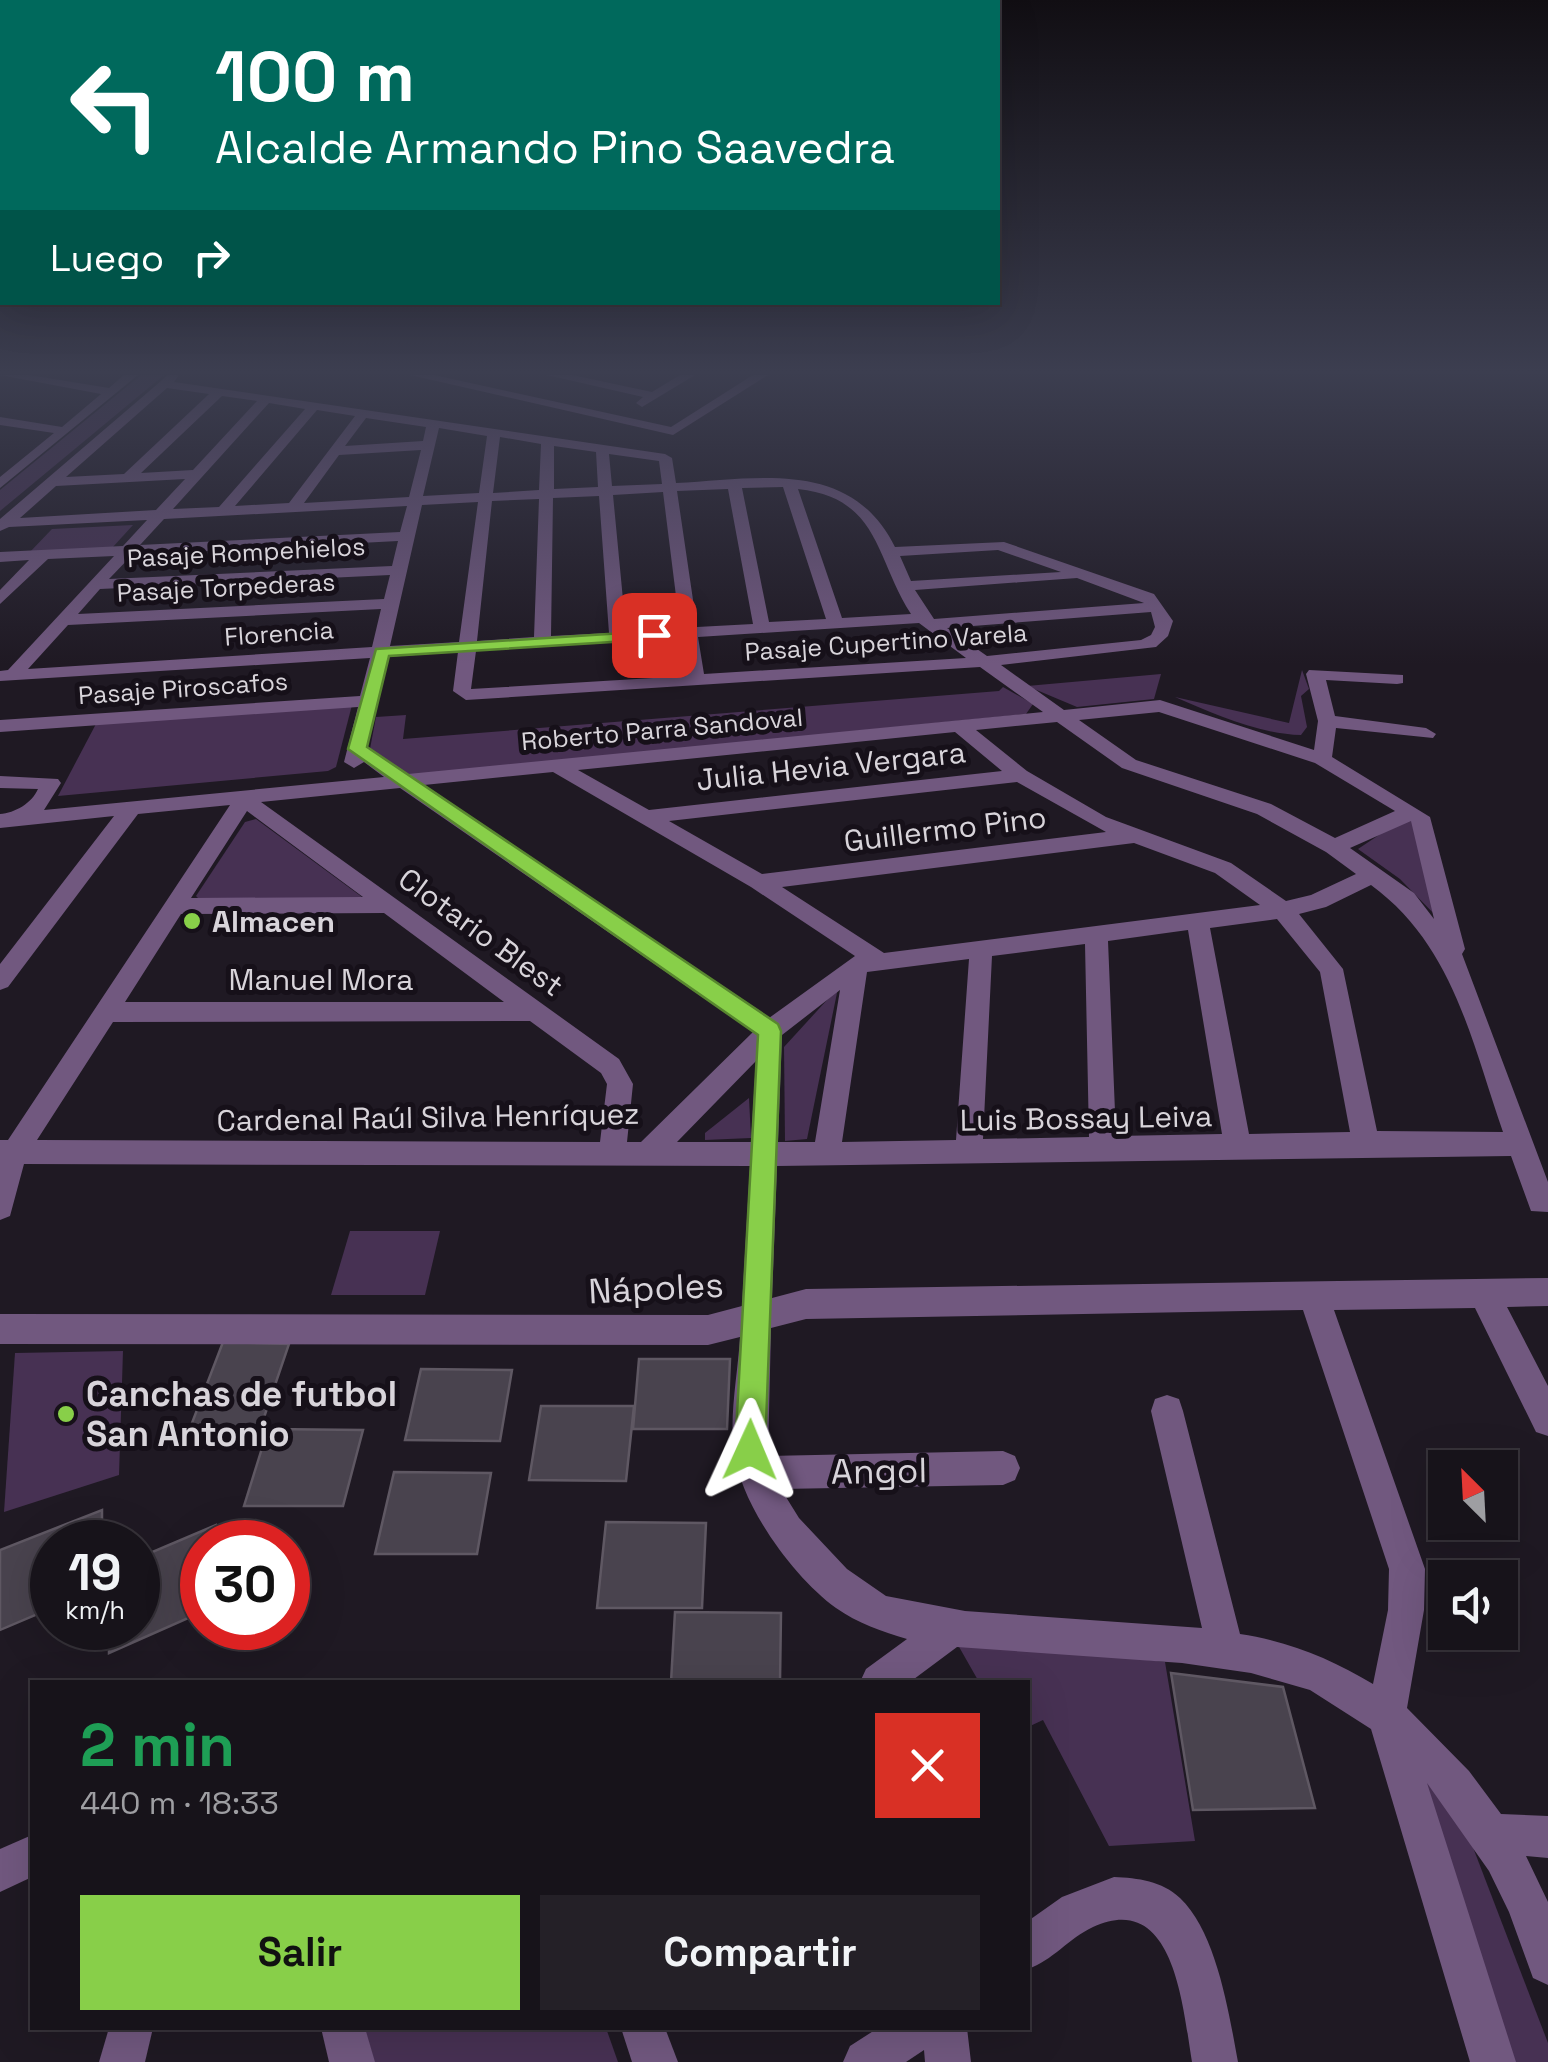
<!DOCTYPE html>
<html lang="es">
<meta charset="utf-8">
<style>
:root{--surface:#17131a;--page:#242027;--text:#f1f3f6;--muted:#9e9ea2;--line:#363239;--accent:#88cf49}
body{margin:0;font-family:"Space Grotesk",sans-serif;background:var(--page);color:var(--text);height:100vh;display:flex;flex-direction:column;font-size:38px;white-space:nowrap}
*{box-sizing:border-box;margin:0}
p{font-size:32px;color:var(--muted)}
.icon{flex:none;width:55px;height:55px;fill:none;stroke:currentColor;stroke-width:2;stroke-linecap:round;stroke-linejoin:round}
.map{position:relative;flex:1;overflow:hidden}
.sheet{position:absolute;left:30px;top:1680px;width:1000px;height:350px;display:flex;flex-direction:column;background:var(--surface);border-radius:0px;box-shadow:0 10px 40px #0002,0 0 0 2px var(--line)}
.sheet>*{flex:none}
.banner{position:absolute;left:0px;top:0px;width:1000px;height:305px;box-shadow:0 10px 40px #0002,0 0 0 2px var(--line);background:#00695c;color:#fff;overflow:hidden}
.needle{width:65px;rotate:336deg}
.buttons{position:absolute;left:1428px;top:1450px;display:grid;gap:20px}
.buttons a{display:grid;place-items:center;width:90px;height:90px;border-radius:0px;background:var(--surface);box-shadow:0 10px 40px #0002,0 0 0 2px var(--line);font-size:50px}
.speed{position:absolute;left:30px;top:1520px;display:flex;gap:20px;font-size:50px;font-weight:700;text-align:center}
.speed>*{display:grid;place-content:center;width:130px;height:130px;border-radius:50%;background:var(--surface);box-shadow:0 10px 40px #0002,0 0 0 2px var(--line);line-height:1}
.speed small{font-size:25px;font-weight:400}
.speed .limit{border:15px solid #d22;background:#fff;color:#111}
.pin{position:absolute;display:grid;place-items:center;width:85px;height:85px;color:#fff;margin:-42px;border-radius:20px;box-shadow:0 5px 15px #0006}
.me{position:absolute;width:110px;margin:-55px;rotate:1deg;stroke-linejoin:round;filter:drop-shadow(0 0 8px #0008)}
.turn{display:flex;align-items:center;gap:35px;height:210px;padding:0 50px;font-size:45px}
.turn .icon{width:130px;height:130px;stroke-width:2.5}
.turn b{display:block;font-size:70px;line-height:85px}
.then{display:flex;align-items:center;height:95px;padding:0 50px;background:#0003;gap:20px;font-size:38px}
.round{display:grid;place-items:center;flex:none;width:105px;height:105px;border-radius:0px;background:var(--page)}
.summary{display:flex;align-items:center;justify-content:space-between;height:170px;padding:0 50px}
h1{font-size:60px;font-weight:600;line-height:75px;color:#1e9e55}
.button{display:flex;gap:20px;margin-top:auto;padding:20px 50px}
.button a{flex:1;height:115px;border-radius:0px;background:var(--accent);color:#111;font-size:40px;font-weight:600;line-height:115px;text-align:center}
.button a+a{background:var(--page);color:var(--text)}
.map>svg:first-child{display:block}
</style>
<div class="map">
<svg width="1548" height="2062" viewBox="0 0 1548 2062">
<rect width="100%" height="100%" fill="#1f1923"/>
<!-- green -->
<g fill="#473153">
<polygon points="141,375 164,375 0,511 0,490"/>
<polygon points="133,525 112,548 29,553 52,529"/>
<path d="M1302,670l7,19 -8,7 6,31 -6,8c-42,-1 -87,-21 -126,-38l114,26z"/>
<polygon points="1161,674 1154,699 1077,707 1027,686"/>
<polygon points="1003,687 1033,704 1026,714 406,776 369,754 376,717 406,715 403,739 999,691"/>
<polygon points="352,705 336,767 328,771 58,796 97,722"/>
<polygon points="1406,817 1417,823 1441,921 1400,879 1358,849"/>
<polygon points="256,819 362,897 353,902 200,900 196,896 245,822"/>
<polygon points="838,988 807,1139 785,1141 784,1047"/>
<polygon points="749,1098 751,1138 705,1140 705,1133"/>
<polygon points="350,1231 440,1231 425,1295 331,1295"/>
<polygon points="123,1351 119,1475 4,1512 15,1353"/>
<polygon points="954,1638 1165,1662 1195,1841 1109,1846 1043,1720 1028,1727 1028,1682 979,1682"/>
<polygon points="1405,1745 1469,1837 1548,2043 1548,2062 1512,2062"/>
<polygon points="363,2028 606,2028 618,2062 372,2062"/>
</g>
<!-- building -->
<g fill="#49434e" stroke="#5f5863" stroke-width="2.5">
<polygon points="223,1342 289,1344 257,1438 187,1436"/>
<polygon points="639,1359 730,1359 727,1429 633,1429"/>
<polygon points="421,1369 512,1370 500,1441 405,1440"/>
<polygon points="541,1406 634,1406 626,1481 529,1480"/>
<polygon points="268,1429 363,1430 343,1506 244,1506"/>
<polygon points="394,1472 491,1473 477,1554 375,1554"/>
<polygon points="102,1510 102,1542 52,1542 52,1608 0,1630 0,1550"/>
<polygon points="606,1522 706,1523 702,1608 597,1608"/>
<polygon points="216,1525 218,1542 202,1542 202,1612 109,1653 109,1628 138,1628 138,1558"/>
<polygon points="675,1612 781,1613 780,1682 671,1682"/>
<polygon points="1171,1673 1283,1687 1315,1808 1193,1810"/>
</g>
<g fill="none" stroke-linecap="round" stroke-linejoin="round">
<!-- minor -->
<g fill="#71587f" fill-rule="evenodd">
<polygon points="0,375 29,375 109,388 124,375 138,375 0,488 0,477 54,433 0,425 0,417 62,427 101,394"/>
<path d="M168,375h11l-5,7 491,72 7,4 4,25c82,-4 175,-25 219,64l109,-5 150,52 19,27 -5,15 -12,11 -155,18 63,45 96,-10 154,50 4,-29 -12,-47 3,-4 94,5v8l-6,1 -71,-4 9,36 91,12 10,6 -3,4 -97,-10 -4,29 98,60 35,132 -3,5 86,228v30l-17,-1 -20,-55 -734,10 -5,132 34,-9 742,-11v28l-41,1 41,79v50l-12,-4 -61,-124 -141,2 91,259 -1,41 -17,98 62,63 32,43 47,2v42l-22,-2 22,46v83l-15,-7 -24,-66 -20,-41 -62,-88 89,279h-46l-99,-333 -61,-39 -59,-17 -69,-10 -225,-16 -47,35h-50l6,-13 41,-30c-24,-7 -50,-16 -71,-31 -43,-31 -96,-104 -102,-157 -5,-36 4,-78 6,-114l-32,8 -708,-1v-30l708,1 34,-9 8,-140 -726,-2 -14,52 -10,4v-80h8l222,-335 -92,9 -130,173 -8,3v-26l114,-148 -114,12v-14c15,-1 32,-11 38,-25l-38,-1v-12l58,3 3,4 -17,27 340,-33 -20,-15 -10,6 -10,-6 14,-55 -358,25v-12l360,-24 10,-38 -370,23v-10l8,-1 106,-114 -66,3 -48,45v-14l29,-30 -29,2v-10l123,-6 24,-26 -138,7 -9,4v-12zM167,388l42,6 -85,80 -58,3zM222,396l35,5 -64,69 -52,3zM269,403l36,6 -86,98 -46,2zM317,410l38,6 -66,87 -54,3zM366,418l60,9 -3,14 -78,5zM439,428l48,8 -8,57 -56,3zM500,437l41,7 -2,46 -46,3zM554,446l42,6 2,35 -44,2zM421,450l-12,47 -105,6 35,-48zM609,454l50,7 3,23 -50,2zM185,479l-29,31 -136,8 36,-32zM783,487l43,132 -57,3 -27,-134zM728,489l25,135 -56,3 -20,-136zM798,489c82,9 77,69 113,125l-69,4zM663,492l17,136 -54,3 -13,-136zM599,496l10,137 -58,3 2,-138zM539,499l-5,138 -57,4 15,-140zM478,502l-19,140 -69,4 32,-141zM407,506l-7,26 -260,13 24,-26zM398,541l-6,25 -283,13 23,-24zM998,550l63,22 -150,9 -11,-25zM390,575l-6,24 -306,15 22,-25zM1077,578l67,25 -210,16 -19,-29zM381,609l-9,38 -344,22 40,-44zM1151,612l4,15 -4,8 -10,5 -154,16 -40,-28zM919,623l47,35 -262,16 -6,-37zM681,638l5,38 -215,13 5,-38zM458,652l-5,39 13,9 514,-33 63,45 -635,62 -41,-27 20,-90zM1159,712l156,51 80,48 -60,27 -64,-34 -135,-44 -57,-40zM1057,722l65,46 135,46 69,38 30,22 -45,21 -25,6 -55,-38 -125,-46 -79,-46 -51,-41zM955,732l47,39 -353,39 -71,-40zM553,772l198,115 104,69 -86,62 -345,-233zM1017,782l89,50 -344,42 -93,-53zM400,788l353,244 -112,110h-14l6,-58 -14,-25 -358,-257zM247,811l116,86 -172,1zM1411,821l23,98 -20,-26 -64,-45zM1134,843l81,30 45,32 -376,48 -102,-66zM1371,885c82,60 100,155 132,247l-126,-1 -34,-162 -44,-55 27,-7zM384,913l120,89h-379l56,-88zM1277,919l43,53 30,160 -101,2 -39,-206zM1188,930l34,204 -106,2 -8,-195zM1085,944l4,193 -106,2 9,-183zM969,959l-13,181 -114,2 25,-170zM840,990l-25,152h-37l4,-107zM530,1021l71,52 6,11 -7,58 -563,-2 76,-118zM756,1061l-5,81h-74zM1303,1310l86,259 -1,41 -15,74c-41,-25 -85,-43 -133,-50l-57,-223 -4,-12 -12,-4 -12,4 -4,12 51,217 -237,-17 -79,-15 -39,-27 -48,-51 -18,-29 222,-4 12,-5 5,-12 -5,-12 -12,-5 -235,5 3,-128 35,-9z"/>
<polygon points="410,375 434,375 671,427 753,375 768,375 673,435"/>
<polygon points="547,375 572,375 652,392 680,375 695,375 642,407 636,403 643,397"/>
<polygon points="32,1835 32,1877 0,1892 0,1849"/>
<path d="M1114,1877c24,1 48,4 66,21 37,35 49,116 58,164h-46c-9,-53 -17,-173 -99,-135 -24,11 -41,34 -65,42v-48l34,-24z"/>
<polygon points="109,2028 153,2028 145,2062 99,2062"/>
<polygon points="321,2028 365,2028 375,2062 329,2062"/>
<polygon points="621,2028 665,2028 678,2062 632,2062"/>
<polygon points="878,2028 967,2028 971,2062 925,2062 924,2050 906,2062 843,2062 850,2046"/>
</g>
</g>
<!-- sky -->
<linearGradient id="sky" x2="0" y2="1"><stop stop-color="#110e13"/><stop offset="0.56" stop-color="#3c3e50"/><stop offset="1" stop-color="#3c3e50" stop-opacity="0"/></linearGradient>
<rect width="1548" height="664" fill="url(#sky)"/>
<!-- route -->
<polygon fill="#88cf49" stroke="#58872f" stroke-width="2.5" points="654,631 659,632 659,639 389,656 367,747 778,1024 781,1031 765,1450 761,1461 750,1465 740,1461 735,1450 758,1035 348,749 376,649"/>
<!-- markers -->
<g fill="#88cf49" stroke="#161019" stroke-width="4">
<circle cx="192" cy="921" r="10"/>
<circle cx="66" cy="1414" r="10"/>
</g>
<g text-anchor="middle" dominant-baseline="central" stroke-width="10" stroke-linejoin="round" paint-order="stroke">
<!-- far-street labels -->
<g font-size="25" fill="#d8d4da" stroke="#161019">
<text transform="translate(246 552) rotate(-3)">Pasaje Rompehielos</text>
<text transform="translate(226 587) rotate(-3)">Pasaje Torpederas</text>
<text transform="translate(279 633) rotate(-4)">Florencia</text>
<text transform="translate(886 642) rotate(-4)">Pasaje Cupertino Varela</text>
<text transform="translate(183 688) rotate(-4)">Pasaje Piroscafos</text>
<text transform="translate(662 729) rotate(-5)">Roberto Parra Sandoval</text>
</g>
<!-- street labels -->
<g font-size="30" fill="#d8d4da" stroke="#161019">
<text transform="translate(831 766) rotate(-6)">Julia Hevia Vergara</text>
<text transform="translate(945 829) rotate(-7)">Guillermo Pino</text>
<text transform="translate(481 932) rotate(36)">Clotario Blest</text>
<text x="321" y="979">Manuel Mora</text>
<text transform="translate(428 1117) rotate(-1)">Cardenal Raúl Silva Henríquez</text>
<text transform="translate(1086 1118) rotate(-1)">Luis Bossay Leiva</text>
</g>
<!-- poi labels -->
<g font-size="30" font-weight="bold" fill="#d8d4da" stroke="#161019" text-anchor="start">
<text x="212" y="921">Almacen</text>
</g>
<!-- near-street labels -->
<g font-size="35" fill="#d8d4da" stroke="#161019">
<text transform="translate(656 1288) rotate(-3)">Nápoles</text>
<text transform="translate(879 1471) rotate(-1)">Angol</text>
</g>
<!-- near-poi labels -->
<g font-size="35" font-weight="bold" fill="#d8d4da" stroke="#161019" text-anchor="start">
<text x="86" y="1394">Canchas de futbol<tspan x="86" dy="40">San Antonio</tspan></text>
</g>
</g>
</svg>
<div class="buttons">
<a><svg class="needle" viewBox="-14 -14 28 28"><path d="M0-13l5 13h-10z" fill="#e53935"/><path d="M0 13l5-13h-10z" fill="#9e9ea2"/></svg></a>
<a><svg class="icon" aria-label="sound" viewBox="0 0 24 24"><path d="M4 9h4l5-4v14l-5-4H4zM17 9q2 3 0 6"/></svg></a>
</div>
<div class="speed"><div>19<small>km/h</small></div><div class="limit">30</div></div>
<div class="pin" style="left:654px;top:635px;background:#d93025"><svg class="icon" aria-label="arrive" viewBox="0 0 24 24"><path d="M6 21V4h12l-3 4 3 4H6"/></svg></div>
<svg class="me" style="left:750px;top:1450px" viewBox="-20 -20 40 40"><path d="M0-17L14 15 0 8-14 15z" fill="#88cf49" stroke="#fff" stroke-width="4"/></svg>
<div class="banner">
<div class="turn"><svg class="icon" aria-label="left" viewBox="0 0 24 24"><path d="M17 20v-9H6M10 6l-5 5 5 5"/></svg><div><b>100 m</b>Alcalde Armando Pino Saavedra</div></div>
<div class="then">Luego<svg class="icon" aria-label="right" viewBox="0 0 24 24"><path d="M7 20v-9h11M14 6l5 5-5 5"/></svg></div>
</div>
<section class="sheet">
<div class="summary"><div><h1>2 min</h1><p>440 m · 18:33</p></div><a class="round" style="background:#d93025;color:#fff"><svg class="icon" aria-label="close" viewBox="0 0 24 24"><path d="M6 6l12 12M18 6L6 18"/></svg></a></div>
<div class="button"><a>Salir</a><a>Compartir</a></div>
</section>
</div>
